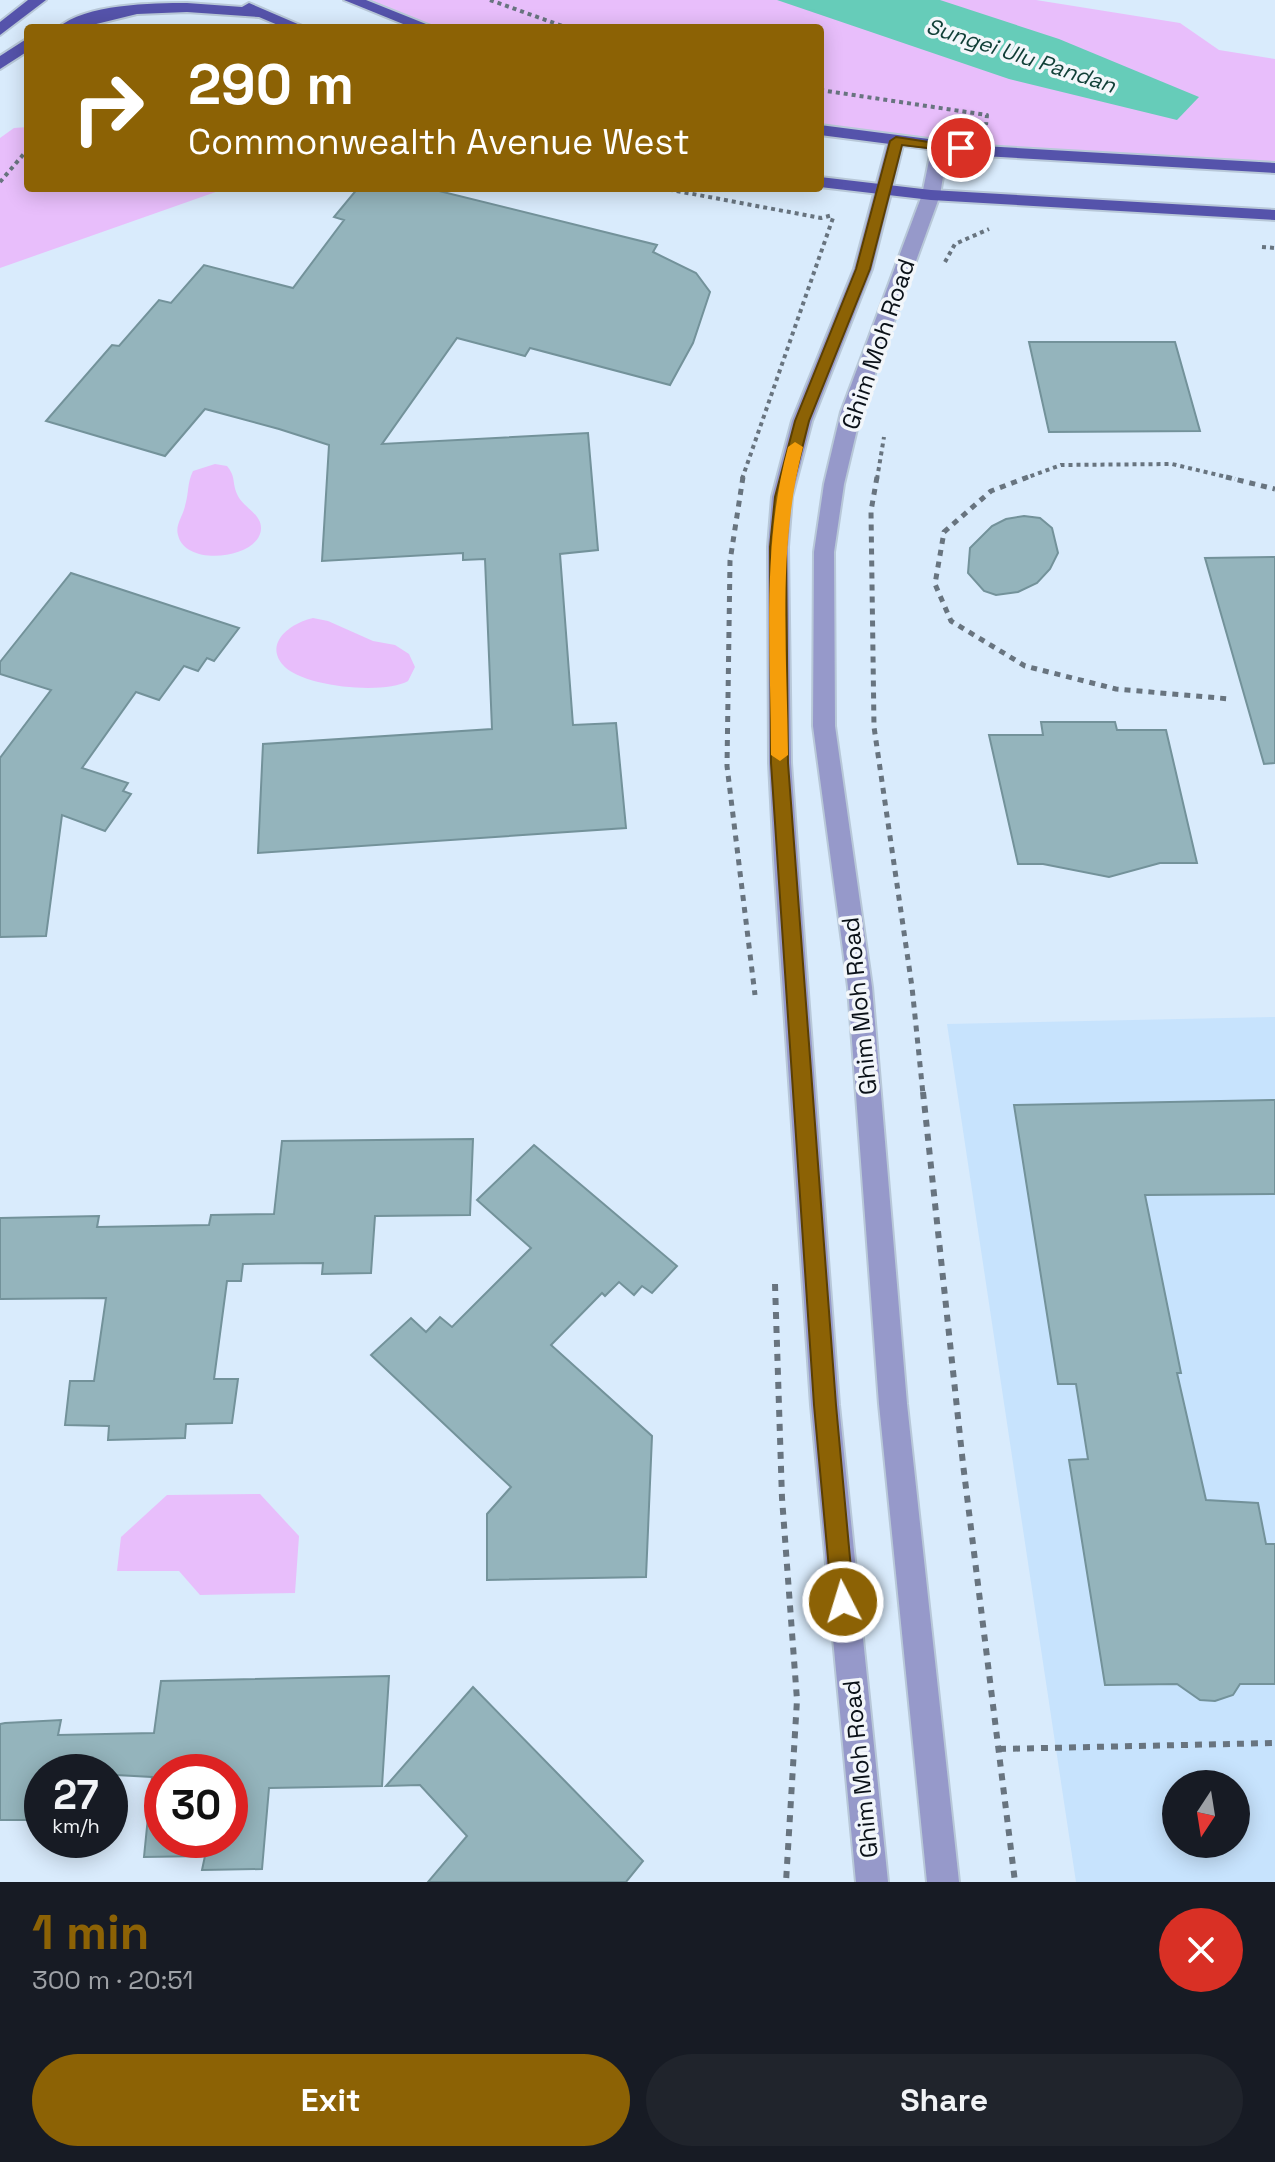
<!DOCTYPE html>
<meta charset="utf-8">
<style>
:root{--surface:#171b24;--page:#20242c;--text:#f1f3f6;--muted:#9ea1a6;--accent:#8c6205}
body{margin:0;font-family:"Space Grotesk",sans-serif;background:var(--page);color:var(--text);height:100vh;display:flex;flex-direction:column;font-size:30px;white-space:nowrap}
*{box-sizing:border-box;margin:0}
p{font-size:26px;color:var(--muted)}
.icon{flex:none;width:44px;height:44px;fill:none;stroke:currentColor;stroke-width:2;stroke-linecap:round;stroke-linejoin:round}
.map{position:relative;height:1882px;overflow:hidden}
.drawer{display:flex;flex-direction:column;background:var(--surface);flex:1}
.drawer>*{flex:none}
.guide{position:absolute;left:24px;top:24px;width:800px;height:168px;border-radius:8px;box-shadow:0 4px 20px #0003;background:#8c6205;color:#fff;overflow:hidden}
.needle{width:52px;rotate:192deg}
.controls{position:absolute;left:1162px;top:1770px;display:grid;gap:16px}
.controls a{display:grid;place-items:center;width:88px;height:88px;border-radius:50%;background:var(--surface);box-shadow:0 4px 20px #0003;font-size:40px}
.speed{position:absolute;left:24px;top:1754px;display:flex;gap:16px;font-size:40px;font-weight:700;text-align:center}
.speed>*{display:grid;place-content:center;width:104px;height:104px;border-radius:50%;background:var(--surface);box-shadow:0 4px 20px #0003;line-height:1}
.speed small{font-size:20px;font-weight:400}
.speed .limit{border:12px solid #d22;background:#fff;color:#111}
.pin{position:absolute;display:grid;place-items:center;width:68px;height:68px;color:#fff;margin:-34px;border:4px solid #fff;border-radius:50%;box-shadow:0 2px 8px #0007}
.me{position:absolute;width:88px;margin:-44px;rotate:355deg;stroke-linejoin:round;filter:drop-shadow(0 0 6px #0008)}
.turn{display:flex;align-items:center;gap:28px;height:168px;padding:0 32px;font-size:36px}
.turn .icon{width:104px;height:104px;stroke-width:2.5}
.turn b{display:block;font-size:56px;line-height:68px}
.round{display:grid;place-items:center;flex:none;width:84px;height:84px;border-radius:42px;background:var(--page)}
.headline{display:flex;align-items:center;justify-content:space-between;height:136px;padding:0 32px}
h1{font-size:48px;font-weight:700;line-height:60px;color:var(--accent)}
.cta{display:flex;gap:16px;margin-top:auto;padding:16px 32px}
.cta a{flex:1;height:92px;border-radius:48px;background:var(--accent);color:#fff;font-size:32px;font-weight:700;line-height:92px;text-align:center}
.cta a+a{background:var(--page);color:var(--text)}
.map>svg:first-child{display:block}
</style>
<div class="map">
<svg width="1275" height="1882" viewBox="0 0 1275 1882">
<rect width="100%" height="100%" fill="#d9ebfc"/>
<!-- built -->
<path fill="#c7e3fd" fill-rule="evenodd" d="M1275,1017v865h-199l-129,-858zM1176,1784h60v60h-60z"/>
<!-- green -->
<g fill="#e8befb">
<polygon points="352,0 1036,0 1180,23 1219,50 1275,59 1275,168 983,151 820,130 820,28 428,28"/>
<polygon points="28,127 28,188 227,188 0,268 0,138 14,128"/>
<path d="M215,464l12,2c9,11 5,16 10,28 5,13 24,19 24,34 0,31 -76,40 -83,7 -3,-10 5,-19 7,-29 4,-13 2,-23 8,-35z"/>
<path d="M313,618l15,3 45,20 22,4 14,9 6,13 -7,14c-24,14 -106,6 -125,-16 -20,-24 11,-43 30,-47z"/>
<polygon points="260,1494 299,1536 295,1593 200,1595 179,1571 117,1571 121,1537 167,1495"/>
</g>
<!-- water -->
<polygon fill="#66ccb9" points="777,0 940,0 1059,39 1199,97 1177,120 1009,79"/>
<!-- building -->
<g fill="#94b4bc" stroke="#73929a" stroke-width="2" fill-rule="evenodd">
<polygon points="358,188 427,188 657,245 653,252 696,273 710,292 693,343 670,385 530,348 525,356 457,338 382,444 588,433 598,550 560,554 573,725 616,723 626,828 258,853 263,744 492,729 485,559 463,560 463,553 322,561 329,445 279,429 205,409 165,456 46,421 112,345 119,346 159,300 171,303 204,265 293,288 344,220 334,217"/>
<polygon points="1029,342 1175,342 1200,431 1049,432"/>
<polygon points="1024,516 1040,518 1052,528 1058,553 1050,569 1037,583 1018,592 996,595 984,591 968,573 970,548 992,526 1006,519"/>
<polygon points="1275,557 1275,763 1264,764 1205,558"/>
<polygon points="71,573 239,628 214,661 207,658 198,671 184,666 159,700 136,692 82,768 128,783 123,791 131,794 105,831 62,815 46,936 0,937 0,758 51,690 0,674 0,662"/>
<polygon points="1041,722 1115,722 1117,730 1166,730 1197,863 1160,863 1109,877 1043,864 1018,864 989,735 1043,735"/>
<polygon points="1275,1100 1275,1194 1145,1195 1181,1373 1177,1373 1206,1500 1258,1503 1266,1544 1275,1544 1275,1684 1240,1684 1233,1695 1215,1701 1200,1700 1177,1684 1105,1685 1069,1460 1088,1459 1076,1384 1058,1384 1014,1105"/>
<polygon points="473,1139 470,1215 375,1216 371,1273 322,1274 323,1263 243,1264 241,1281 227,1281 214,1379 238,1379 232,1423 186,1424 185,1438 108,1440 109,1426 65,1425 70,1381 94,1381 106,1298 0,1299 0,1218 99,1216 97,1227 209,1225 211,1215 274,1214 282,1141"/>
<polygon points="534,1145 677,1266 652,1293 642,1286 634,1295 619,1282 605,1296 602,1293 551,1345 652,1436 646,1577 487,1580 487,1514 511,1487 371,1355 411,1318 426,1332 440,1317 452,1327 531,1248 477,1200"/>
<path d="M389,1676l-7,110 -113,2 -7,81 -60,1 3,-14 -61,1 8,-80 -110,-6v49h-42v-96l5,-1 56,-3 -3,15 96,-2 7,-52zM162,1772h68v68h-68z"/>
<polygon points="473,1687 643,1861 626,1882 428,1882 467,1836 420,1785 386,1786"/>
</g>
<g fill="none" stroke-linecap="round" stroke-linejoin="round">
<defs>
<g id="street">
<polygon points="896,136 904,141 872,269 812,421 792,497 788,547 791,763 798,860 839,1405 888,1882 856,1882 811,1405 774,860 769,763 768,547 772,497 792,421 854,269 888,141"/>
<polygon points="940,141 948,146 940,195 861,412 844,484 834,552 835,726 872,987 907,1404 959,1882 927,1882 879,1404 848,987 813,726 814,552 824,484 841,412 922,195 932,146"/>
</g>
<g id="primary">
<polygon points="28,0 46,0 0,35 0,22"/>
<polygon points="344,0 366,0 436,28 413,28"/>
<path d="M187,3l55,4 7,-4 58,25h-22l-26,-11 -72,-5 -50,2 -57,14h-22c26,-24 95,-25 129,-25z"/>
<polygon points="28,38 28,51 0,69 0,56"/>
<polygon points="820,125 983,146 1275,163 1275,173 983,156 820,135"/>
<polygon points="820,177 931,190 1275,210 1275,220 931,200 820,187"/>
</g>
</defs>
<!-- street casing -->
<use href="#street" stroke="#b8c8d8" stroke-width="4"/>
<!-- primary casing -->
<use href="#primary" stroke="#b8c8d8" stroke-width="4"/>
<!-- path-far2 -->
<g stroke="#68747f" stroke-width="4" stroke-dasharray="4 4" stroke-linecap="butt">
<polyline points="490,0 568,28"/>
<polyline points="820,90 987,115 986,125"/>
<polyline points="0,182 28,149"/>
<polyline points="661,188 821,218 833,215"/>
<polyline points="1262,247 1275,248"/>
<polyline points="945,262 955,244 989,229"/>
<polyline points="742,479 834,215"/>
<polyline points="877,479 884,437"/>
<polyline points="1023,479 1061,465 1172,464 1235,479"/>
</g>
<!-- path-far1 -->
<g stroke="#68747f" stroke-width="5" stroke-dasharray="6 6" stroke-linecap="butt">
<polyline points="743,477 730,561 727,766 755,995"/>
<polyline points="877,477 871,511 874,727 912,987 923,1094"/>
<polyline points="1028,477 991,491 944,532 935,584 951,621 1025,666 1116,689 1230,699"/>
<polyline points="1226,477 1275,489"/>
</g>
<!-- path -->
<g stroke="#68747f" stroke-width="6" stroke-dasharray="7 7" stroke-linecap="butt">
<polyline points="923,1092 963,1464 1015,1882"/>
<polyline points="775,1284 782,1498 797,1700 786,1882"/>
<polyline points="999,1749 1275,1743"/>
</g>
<!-- street -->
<use href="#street" fill="#9699ca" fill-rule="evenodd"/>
<!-- primary -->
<use href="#primary" fill="#5553ab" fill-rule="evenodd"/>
</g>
<!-- route -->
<polygon fill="#8c6205" stroke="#5b4003" stroke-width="2" points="896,137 968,148 961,152 902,145 870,269 809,421 790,497 786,547 788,763 836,1405 854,1602 851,1610 843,1613 835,1610 832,1602 814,1405 771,763 770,547 775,497 795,421 856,269 890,141"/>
<!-- slow -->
<path fill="#f59e0b" d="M795,442l8,5c-26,100 -16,205 -15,308l-8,6 -9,-6c0,-103 -10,-208 17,-308z"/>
<g text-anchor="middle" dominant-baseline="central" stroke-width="7" stroke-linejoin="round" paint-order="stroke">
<!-- far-water labels -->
<g font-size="22" font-style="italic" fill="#103f37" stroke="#f2f6fa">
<text transform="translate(1021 55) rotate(18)">Sungei Ulu Pandan</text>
</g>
<!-- street labels -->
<g font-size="24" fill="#0a1118" stroke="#f2f6fa">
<text transform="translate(878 344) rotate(-71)">Ghim Moh Road</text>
<text transform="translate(859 1006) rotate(-96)">Ghim Moh Road</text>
<text transform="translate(860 1769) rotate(-96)">Ghim Moh Road</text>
</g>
</g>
</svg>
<div class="controls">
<a><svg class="needle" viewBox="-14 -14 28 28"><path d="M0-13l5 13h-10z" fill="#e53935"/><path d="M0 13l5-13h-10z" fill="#9ea1a6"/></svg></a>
</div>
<div class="speed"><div>27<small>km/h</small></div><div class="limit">30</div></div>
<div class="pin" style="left:961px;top:148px;background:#d93025"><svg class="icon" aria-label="arrive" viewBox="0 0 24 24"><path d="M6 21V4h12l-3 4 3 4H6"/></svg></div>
<svg class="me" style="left:843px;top:1602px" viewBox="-20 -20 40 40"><circle r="17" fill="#8c6205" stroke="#fff" stroke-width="3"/><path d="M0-11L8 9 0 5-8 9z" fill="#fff"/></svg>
<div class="guide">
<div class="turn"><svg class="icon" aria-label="right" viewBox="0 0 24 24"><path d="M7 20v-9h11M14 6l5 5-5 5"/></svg><div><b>290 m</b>Commonwealth Avenue West</div></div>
</div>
</div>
<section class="drawer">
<div class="headline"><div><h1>1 min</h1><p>300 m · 20:51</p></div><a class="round" style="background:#d93025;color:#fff"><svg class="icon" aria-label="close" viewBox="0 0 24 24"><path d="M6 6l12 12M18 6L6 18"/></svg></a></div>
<div class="cta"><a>Exit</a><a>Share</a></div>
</section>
